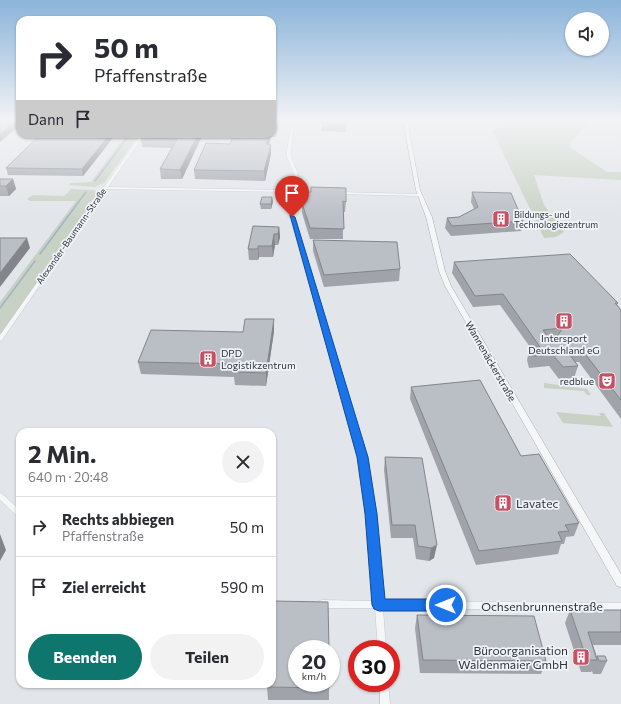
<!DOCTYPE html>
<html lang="de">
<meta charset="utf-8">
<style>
:root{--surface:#fff;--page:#f2f2f3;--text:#2b2b33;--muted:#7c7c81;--line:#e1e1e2;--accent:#0f766e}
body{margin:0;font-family:Commissioner,sans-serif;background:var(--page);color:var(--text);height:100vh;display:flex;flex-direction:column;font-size:15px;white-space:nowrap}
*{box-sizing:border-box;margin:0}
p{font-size:13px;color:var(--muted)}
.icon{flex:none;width:22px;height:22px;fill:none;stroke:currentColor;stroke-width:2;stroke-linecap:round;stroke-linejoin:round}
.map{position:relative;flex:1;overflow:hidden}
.panel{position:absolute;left:16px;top:428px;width:260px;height:260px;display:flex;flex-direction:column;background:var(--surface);border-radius:12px;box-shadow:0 1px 3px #0004}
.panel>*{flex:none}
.hud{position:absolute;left:16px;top:16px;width:260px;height:122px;border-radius:12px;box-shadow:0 1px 3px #0004;background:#fff;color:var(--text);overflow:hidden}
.controls{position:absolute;left:565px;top:12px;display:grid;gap:8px}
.controls a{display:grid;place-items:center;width:44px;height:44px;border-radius:50%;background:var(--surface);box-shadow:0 1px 3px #0004;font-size:20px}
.speed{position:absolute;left:288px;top:640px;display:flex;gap:8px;font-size:20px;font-weight:700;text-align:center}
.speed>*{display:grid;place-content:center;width:52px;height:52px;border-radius:50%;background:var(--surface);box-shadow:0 1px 3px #0004;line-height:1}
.speed small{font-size:10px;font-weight:400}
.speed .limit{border:6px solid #d22;background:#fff;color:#111}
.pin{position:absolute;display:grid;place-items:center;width:34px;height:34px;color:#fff;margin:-41px -17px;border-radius:50% 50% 50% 0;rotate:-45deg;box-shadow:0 0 4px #0007}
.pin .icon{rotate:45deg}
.me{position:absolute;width:44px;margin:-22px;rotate:270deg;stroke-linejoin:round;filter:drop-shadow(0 0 3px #0008)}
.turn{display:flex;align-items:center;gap:14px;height:84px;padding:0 12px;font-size:18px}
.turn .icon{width:52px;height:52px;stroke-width:2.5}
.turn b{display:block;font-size:28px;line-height:34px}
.then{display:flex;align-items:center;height:38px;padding:0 12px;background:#0003;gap:8px;font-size:15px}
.round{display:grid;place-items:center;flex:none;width:42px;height:42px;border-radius:21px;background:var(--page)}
.head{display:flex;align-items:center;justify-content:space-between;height:68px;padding:0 12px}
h1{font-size:24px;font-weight:700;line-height:30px}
.cta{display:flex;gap:8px;margin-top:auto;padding:8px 12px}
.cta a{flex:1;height:46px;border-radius:24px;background:var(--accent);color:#fff;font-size:16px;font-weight:700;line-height:46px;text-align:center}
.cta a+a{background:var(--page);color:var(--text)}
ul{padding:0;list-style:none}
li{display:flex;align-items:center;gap:12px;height:60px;padding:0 12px;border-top:1px solid var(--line)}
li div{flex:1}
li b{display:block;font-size:15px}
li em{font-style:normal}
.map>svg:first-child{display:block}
</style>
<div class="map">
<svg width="621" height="704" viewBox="0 0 621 704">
<rect width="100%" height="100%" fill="#e2e5e9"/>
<!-- green -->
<g fill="#c8d2c4">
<polygon points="524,120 590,120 591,122 572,140 570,144 571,148 607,172 621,172 621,180 534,175 544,205 564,232 556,237 544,238 492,130"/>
<polygon points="127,134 140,134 104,183 95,187 69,185 70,183 91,182"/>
<polygon points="71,189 93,190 99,193 0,335 0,302 76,201 30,201 27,199 33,195 64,196"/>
<polygon points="544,383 587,389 591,395 587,395 584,391 544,388"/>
<polygon points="556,412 601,416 599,413 604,413 613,427 563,423"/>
</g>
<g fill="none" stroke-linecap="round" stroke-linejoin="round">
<!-- stream -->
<g stroke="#a0b3c6" stroke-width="1.5">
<polyline points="95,181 130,134"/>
<polyline points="40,254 86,192"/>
<polyline points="0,308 35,261"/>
</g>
<defs>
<g id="minor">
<polygon points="292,120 295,120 291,150 291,157 298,174 295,191 311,192 313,193 311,194 295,193 293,205 294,217 365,457 375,514 382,601 621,603 621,611 383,608 386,649 378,649 375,608 322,608 319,607 318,604 319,601 322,600 374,601 367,514 359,457 290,217 289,205 291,192 106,189 2,340 0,341 0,335 103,189 103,187 104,187 141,134 145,134 108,187 292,190 294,174 287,157 287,150"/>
<polygon points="338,192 419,194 421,195 419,196 339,194 338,194"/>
<polygon points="0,493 2,494 20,510 20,517 17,516 0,500"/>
<polygon points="380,683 388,683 390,704 380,704"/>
</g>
<polygon id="tertiary" points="403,120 407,120 420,190 432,217 445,271 451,286 621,574 621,587 617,586 445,286 439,271 426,217 416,190"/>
</defs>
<!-- minor casing -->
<use href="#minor" stroke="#a7acb3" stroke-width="0.5"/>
<!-- tertiary casing -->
<use href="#tertiary" stroke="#a7acb3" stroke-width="1"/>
<!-- minor -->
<use href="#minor" fill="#f4f6f8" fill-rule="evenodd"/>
<!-- tertiary -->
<use href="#tertiary" fill="#f4f6f8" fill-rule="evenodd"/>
</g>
<!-- wall -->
<g fill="#a0a3a9">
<polygon points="272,120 281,120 276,137 271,137 269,145 271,145 271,154 265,181 195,179 194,170 230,144 234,134 272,134"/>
<polygon points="321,120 346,120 346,132 321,131"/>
<polygon points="116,134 83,176 8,175 6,168"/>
<polygon points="144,134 203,134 182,179 161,179 160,169 172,148 142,147 141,138"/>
<polygon points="0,179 13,179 16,189 9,196 0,196"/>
<polygon points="472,192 523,221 521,231 451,236 445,228 447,218 459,217 474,209 471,202"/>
<polygon points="272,197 273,202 271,209 261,209 260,204"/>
<polygon points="346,202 345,212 343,212 343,239 310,239 302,213 302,203"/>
<polygon points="279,227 280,237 278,245 275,245 273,257 259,257 258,260 249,260 248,249"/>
<polygon points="313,240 400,269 399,281 324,287 313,251"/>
<polygon points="454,262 618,303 617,305 621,310 621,419 579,362 576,362 578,366 574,378 559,379 549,366 529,368 527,360 530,347 500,305 473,307 452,273"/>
<polygon points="274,319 274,331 266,386 235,385 234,377 141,374 138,362 243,332"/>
<polygon points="411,387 521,456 579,523 574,536 566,537 564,544 561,544 558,554 476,565 410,399"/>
<polygon points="385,457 422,458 434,558 429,561 416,559 413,538 391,538 384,470"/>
<polygon points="570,610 621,610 621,645 593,645 597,657 597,656 607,661 601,674 593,674 592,671 591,672 581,672 565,623"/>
<polygon points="417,615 546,661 541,674 420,673 415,628"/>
<polygon points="267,687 329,688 329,700 268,700"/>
</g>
<!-- shaded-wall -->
<g fill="#82858a">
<polygon points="16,120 20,120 20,125 0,142 0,134"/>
<polygon points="278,120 281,120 276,137 276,128"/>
<polygon points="110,134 116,134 83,176 82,169"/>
<polygon points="198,134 203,134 182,179 180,170"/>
<polygon points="269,134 271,134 271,137 266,154 266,144"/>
<polygon points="271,145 271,154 265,181 264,171"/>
<polygon points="13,179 16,189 9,196 6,186"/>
<polygon points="272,197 273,202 271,209 271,204"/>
<polygon points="279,227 280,237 278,245 278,234"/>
<polygon points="274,234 275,245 273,257 272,246"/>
<polygon points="27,238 30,248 0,287 0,273"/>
<polygon points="258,246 259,257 258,260"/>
<polygon points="274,319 274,331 266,386 266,373"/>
<polygon points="0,534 6,550 0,561"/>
<polygon points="437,545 434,558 429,561 431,548"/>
</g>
<!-- building -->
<g fill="#babec5" stroke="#82858a" fill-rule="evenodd">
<polygon points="0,120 16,120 0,134"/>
<polygon points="272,120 278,120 276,128 272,128"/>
<rect x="321" y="120" width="25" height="3"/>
<polygon points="41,134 110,134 82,169 6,168"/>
<polygon points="144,134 198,134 180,170 160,169 177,139 141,138"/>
<polygon points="234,134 269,134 266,144 271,145 264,171 194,170 206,143 230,144"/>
<polygon points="0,179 13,179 6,186 0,186"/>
<polygon points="311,187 346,188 346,202 343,201 344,229 310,228 302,203 304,192 311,192"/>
<polygon points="472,192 511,193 523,221 452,226 447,218 459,217 478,207"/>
<polygon points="262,197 272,197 271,204 260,204"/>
<polygon points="253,226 279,227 278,234 274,234 272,246 258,246 258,249 248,249"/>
<polygon points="0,238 27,238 0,273"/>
<polygon points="313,240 397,242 400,269 324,275"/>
<path d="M570,254l48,49h-3l6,7v90l-39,-50 -15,1 11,15 -15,1 -11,-13 -20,2 -2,-9h10l-37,-53 -28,2 -21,-34zM563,328l-11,15 -9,-13z"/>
<polygon points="245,319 274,319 266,373 234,372 235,364 138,362 151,330 243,332"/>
<polygon points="480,380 521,456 539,454 579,523 565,525 569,531 558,532 562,541 479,551 411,387"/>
<polygon points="385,457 422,458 437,545 431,548 418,546 415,525 392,525"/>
<polygon points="272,601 328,602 329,649 297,649 297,683 329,683 329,688 267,687 267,684 272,684"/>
<polygon points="570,610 621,610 621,632 588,632 597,660 587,660"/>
<polygon points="417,615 534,616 546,661 423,660"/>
<polygon points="597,656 605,656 607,661 599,661"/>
</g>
<!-- sky -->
<linearGradient id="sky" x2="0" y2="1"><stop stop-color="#8bb4da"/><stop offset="0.55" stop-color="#f2f3f5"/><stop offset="1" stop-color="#f2f3f5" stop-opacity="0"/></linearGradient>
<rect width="621" height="219" fill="url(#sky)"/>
<!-- route -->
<polygon fill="#1a73e8" stroke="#114b97" points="290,215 295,217 368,457 377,514 385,599 446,599 451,601 453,605 451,610 446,611 379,611 374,609 372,605 365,514 357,457"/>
<!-- icons -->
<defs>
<symbol id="building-square" viewBox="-11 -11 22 22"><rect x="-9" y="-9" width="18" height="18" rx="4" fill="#c35265" stroke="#f1f4f7"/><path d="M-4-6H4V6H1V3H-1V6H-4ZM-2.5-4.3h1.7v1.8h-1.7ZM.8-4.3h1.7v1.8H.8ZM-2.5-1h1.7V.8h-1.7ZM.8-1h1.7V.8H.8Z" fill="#fff"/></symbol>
<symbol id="theatre-square" viewBox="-11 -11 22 22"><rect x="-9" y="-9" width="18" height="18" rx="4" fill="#c35265" stroke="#f1f4f7"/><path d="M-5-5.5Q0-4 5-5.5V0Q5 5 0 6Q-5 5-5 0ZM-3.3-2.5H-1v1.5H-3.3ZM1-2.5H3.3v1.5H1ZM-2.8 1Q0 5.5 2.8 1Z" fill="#fff"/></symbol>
</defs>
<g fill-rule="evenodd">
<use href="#building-square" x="491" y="209" width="20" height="20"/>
<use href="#building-square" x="554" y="311" width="20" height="20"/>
<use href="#building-square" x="198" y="349" width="20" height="20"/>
<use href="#theatre-square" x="597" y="371" width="20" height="20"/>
<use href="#building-square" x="493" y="493" width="20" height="20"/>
<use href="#building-square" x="571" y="647" width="20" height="20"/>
</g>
<g text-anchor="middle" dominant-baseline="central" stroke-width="3.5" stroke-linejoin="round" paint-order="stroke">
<!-- far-poi labels -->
<g font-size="9" fill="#2b3340" stroke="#f1f4f7" text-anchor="start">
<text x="514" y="214">Bildungs- und<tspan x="514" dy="10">Technologiezentrum</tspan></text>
</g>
<!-- far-street labels -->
<g font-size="9" fill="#2b3340" stroke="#f1f4f7">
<text transform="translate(71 236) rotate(-55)">Alexander-Baumann-Straße</text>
</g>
<!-- poi labels -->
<g font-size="10" fill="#2b3340" stroke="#f1f4f7">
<text x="564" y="338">Intersport<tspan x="564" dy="12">Deutschland eG</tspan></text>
<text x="221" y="353" text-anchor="start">DPD<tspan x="221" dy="12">Logistikzentrum</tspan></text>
<text x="594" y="381" text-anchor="end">redblue</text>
</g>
<!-- street labels -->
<g font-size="10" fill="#2b3340" stroke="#f1f4f7">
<text transform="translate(491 361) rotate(60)">Wannenäckerstraße</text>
</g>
<!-- near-poi labels -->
<g font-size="12" fill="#2b3340" stroke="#f1f4f7" text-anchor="start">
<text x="516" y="503">Lavatec</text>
<text x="568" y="650" text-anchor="end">Büroorganisation<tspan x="568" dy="14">Waldenmaier GmbH</tspan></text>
</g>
<!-- near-street labels -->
<g font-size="12" fill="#2b3340" stroke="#f1f4f7">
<text x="542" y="606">Ochsenbrunnenstraße</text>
</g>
</g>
</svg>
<div class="controls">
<a><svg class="icon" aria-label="sound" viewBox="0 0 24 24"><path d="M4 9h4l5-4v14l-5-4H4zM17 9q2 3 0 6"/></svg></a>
</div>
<div class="speed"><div>20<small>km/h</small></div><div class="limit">30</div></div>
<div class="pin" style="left:292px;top:217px;background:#d93025"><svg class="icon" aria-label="arrive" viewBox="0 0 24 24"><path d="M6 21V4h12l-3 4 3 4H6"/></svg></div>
<svg class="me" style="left:446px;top:605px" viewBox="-20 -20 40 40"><circle r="17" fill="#1a73e8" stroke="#fff" stroke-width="3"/><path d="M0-11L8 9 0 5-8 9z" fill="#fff"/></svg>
<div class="hud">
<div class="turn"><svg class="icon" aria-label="right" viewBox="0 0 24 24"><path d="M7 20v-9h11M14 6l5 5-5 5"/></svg><div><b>50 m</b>Pfaffenstraße</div></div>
<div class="then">Dann<svg class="icon" aria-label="arrive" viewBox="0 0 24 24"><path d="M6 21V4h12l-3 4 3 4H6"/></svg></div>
</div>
<section class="panel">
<div class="head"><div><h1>2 Min.</h1><p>640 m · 20:48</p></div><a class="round"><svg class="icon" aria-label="close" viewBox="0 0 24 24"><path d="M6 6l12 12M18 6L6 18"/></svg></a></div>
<ul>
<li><svg class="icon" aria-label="right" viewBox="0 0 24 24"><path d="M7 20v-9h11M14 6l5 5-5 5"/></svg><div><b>Rechts abbiegen</b><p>Pfaffenstraße</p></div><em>50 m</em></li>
<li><svg class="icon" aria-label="arrive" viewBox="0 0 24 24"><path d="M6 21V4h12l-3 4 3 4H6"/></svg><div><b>Ziel erreicht</b></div><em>590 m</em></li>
</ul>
<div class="cta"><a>Beenden</a><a>Teilen</a></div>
</section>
</div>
